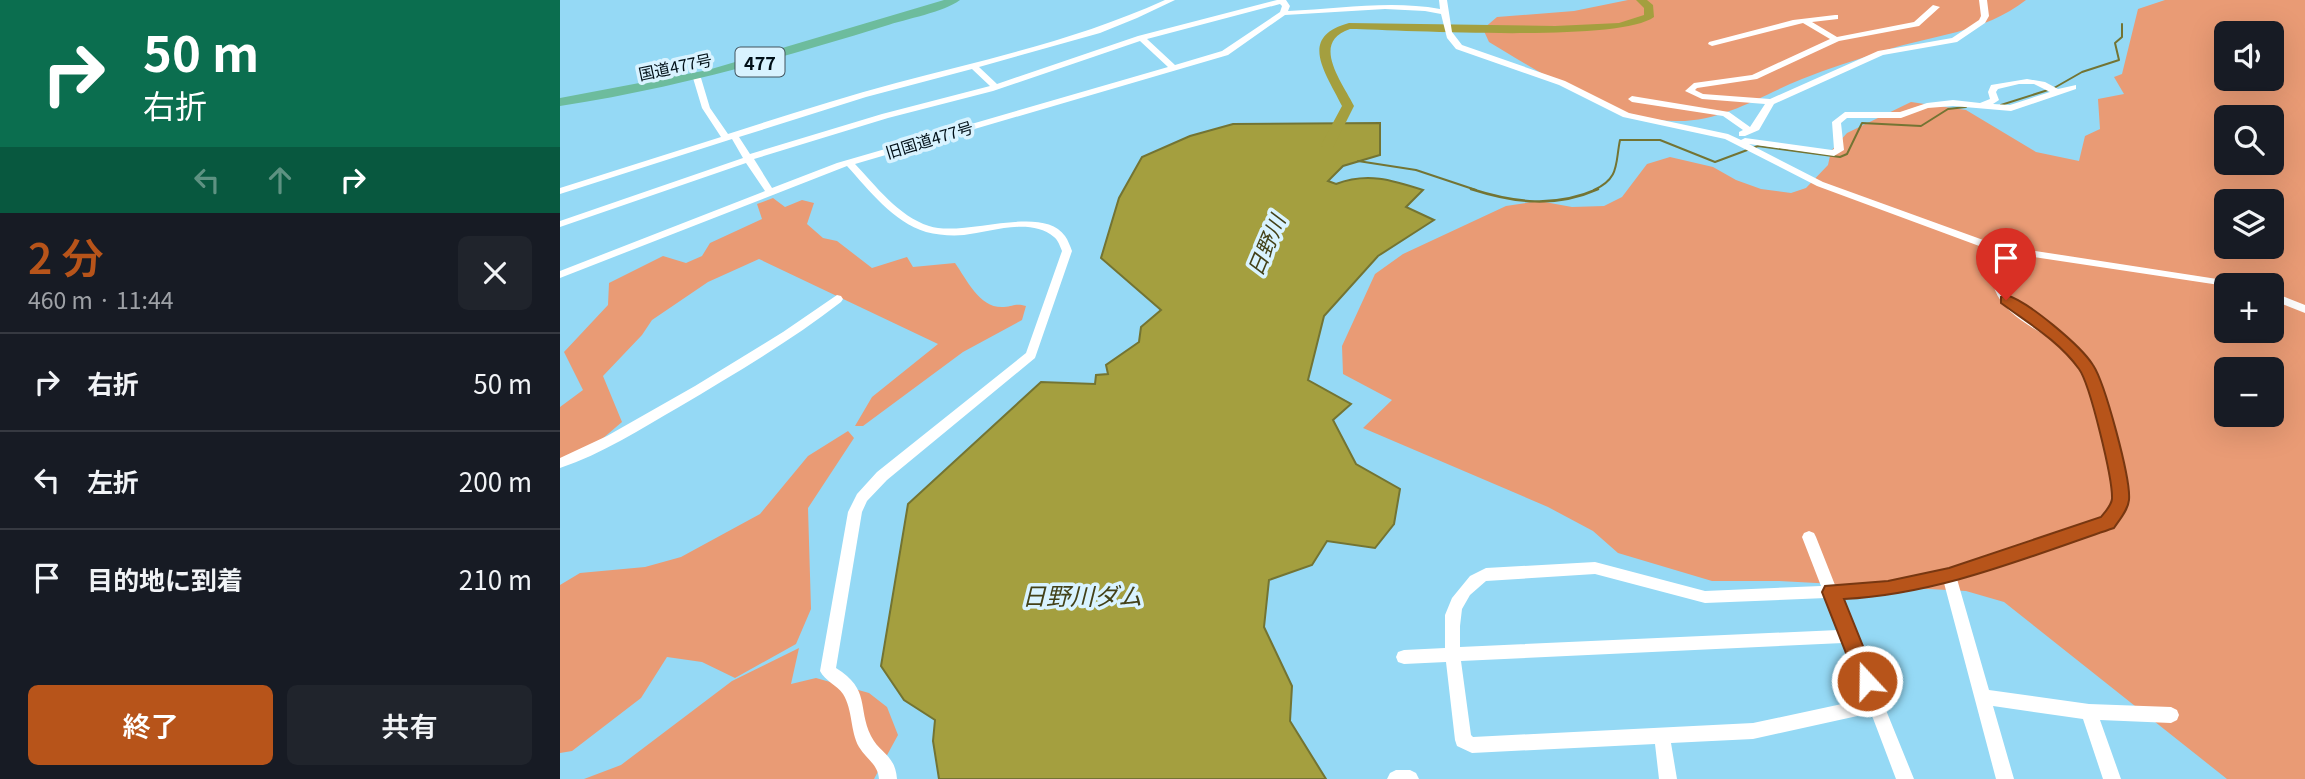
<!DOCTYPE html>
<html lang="ja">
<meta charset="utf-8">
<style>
:root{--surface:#171b24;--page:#20242c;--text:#f1f3f6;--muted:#9ea1a6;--line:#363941;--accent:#b7541a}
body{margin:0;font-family:Georgia,"Noto Sans JP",serif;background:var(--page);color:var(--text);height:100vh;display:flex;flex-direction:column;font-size:26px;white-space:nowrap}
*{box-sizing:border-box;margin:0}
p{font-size:23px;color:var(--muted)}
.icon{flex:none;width:38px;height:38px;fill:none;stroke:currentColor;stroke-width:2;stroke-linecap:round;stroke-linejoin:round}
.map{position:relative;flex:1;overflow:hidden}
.side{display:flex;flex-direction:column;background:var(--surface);width:560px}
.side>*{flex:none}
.guide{background:#0b6e4f;color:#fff;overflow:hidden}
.tools{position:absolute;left:1654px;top:21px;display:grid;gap:14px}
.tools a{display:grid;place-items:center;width:70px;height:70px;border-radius:10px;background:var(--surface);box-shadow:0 7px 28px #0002;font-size:35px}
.pin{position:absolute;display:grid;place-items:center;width:60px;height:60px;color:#fff;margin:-72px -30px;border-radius:50% 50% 50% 0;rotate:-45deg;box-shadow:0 0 7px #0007}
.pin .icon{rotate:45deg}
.me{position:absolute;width:77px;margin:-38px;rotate:339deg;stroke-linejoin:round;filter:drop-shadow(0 0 5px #0008)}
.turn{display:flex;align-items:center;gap:24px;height:147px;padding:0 28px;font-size:32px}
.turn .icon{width:91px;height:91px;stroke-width:2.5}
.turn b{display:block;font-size:49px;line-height:60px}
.lanes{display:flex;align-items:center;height:66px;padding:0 28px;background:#0003;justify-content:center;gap:35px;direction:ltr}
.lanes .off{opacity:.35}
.round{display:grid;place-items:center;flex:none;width:74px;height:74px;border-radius:10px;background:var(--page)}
.overview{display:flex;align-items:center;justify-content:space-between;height:119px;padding:0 28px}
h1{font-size:42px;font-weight:600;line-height:52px;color:var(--accent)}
.action{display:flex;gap:14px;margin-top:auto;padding:14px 28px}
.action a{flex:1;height:80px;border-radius:10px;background:var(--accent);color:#fff;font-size:28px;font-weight:600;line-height:80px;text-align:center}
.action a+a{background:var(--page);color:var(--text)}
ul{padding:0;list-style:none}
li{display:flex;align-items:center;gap:21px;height:98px;padding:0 28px;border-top:2px solid var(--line)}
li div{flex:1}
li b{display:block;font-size:26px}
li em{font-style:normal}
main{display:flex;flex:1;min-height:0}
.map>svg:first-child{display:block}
</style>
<main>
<section class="side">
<div class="guide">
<div class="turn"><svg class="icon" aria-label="right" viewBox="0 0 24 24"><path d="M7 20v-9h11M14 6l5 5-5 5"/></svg><div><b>50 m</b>右折</div></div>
<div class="lanes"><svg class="icon off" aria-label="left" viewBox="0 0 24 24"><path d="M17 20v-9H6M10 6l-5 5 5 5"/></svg><svg class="icon off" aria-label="ahead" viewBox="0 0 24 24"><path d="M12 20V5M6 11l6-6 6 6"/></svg><svg class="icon" aria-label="right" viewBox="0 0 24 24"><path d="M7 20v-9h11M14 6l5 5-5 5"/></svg></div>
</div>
<div class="overview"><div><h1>2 分</h1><p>460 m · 11:44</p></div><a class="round"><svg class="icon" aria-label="close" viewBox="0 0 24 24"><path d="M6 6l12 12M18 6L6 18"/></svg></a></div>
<ul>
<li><svg class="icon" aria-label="right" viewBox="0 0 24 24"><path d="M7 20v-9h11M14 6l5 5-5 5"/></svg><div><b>右折</b></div><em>50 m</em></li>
<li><svg class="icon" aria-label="left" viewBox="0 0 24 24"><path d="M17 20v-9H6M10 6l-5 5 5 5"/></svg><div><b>左折</b></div><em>200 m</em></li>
<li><svg class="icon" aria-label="arrive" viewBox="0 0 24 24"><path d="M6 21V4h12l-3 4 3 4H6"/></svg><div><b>目的地に到着</b></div><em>210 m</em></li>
</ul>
<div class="action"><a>終了</a><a>共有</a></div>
</section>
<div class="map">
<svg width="1745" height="779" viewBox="0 0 1745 779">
<rect width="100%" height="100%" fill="#95d9f5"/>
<!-- green -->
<g fill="#e99b75" fill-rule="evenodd">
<path d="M1068,0h398c-42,33 -94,35 -143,51 -27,9 -54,17 -81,28 -40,16 -78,42 -124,42 -62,1 -137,-48 -189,-79l-6,-13 14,-12 77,-6z"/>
<path d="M1605,0h140v779h-78l-223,-177 -38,-11 -187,-10h-67l-94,-28 -25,-22 -45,-24 -185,-79 29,-28 -49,-26 -1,-28 33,-72 28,-20 103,-48 33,-5 33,6 32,-1 18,-9 25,-33 23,-7 43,10 23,13 25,9 30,4 15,-5 22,-23 3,-14 16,-18 64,-31 55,8 70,42 43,9 6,-25 15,-7 -2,-30 26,-5 -10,-17 8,-3 16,-65zM1666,33h46v46h-46zM1666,117h46v46h-46zM1666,201h46v46h-46zM1666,285h46v46h-46zM1666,369h46v46h-46z"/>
<path d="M213,198l12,9 17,-7 12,3 -7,21 16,14 14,3 35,27 35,-11 6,10 42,-4c12,17 25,46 49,44 10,-1 12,-4 22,-1l-4,14 -59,32 -100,74h-8l17,-29 66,-53 -179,-85 -51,23 -56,38 -10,15 -39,41 19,46 -27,23 -35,15v-53l23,-17 -19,-38 44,-47 1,-22 54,-27 23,7 16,-7 8,-13 52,-24 -5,-15z"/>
<polygon points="288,431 294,438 248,508 251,609 236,644 175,678 142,662 107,657 81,698 12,751 0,753 0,585 20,573 85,567 121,557 200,514 248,456"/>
<polygon points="239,648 231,684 256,678 309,693 327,707 338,735 314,779 24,779 61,765 172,681"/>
</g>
<!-- water -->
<path fill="#a49f3f" stroke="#737433" stroke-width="2" d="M820,123v32l-37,11 -15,15 8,3c31,-12 56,-4 87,6l-17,17 28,13 -56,36 -54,60 -16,64 43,24 -18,16 23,44 44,25 -6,35 -19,24 -48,-7 -15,24 -43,15 -5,47 28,59 -2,35 36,58h-387l-6,-38 2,-21 -31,-20 -23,-34 27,-162 133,-122 54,2 1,-9 12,-1 -2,-9 33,-23 2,-15 20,-17 -60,-52 18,-60 23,-41 48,-21 43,-12z"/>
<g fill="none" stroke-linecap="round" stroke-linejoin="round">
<!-- stream-far1 -->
<g stroke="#737433" stroke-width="2">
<polyline points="1494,88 1522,72 1559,60 1555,43 1562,37 1562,24"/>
<polyline points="1441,105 1488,90"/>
<polyline points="798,161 856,170 916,190"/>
<path d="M1034,190c26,-12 21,-26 26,-50h40l55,22 43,-16 82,11 7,-3 15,-31 59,3 27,-17 18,-2"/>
</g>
<!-- stream -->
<path stroke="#737433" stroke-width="2.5" d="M911,189c44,14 84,19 127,0"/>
<!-- river -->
<path fill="#a49f3f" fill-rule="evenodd" d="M1076,0h11l6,5 1,12c-35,26 -250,13 -304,12 -40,13 -8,53 4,77l-21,42h-10l-2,-3 21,-39c-16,-33 -45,-69 7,-83l206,3 64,-3 25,-8v-7z"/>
<!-- minor -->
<g fill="#fff" fill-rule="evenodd">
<path d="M605,0h10l-38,18 -37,15 -121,34 18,17 141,-48 139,-36h9l4,6 -2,5c51,-2 102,-11 152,-2l-1,-9h8l5,32 10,13 103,36 64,32 99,21 13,6 4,-2 87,12 2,-1 -2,-27 13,-10h55l27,-9 26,-3 27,3 10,-4 -2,-7 3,-7 36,-6 18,3 13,7 18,-4v4l-65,22 -58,-5 -25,2 -27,10h-54l-6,5 3,27 -10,6 -85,-12 74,38 174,63 246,38 1,2 -18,1 -225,-34c1,14 0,30 7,42 16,29 56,35 75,61 21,28 46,109 44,144 -1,10 -6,21 -14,28l-156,52 32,111 100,14 82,3 6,3 2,5 -2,5 -6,3 -71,-3 21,59h-18l-20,-60 -90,-13 21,73h-18l-52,-196 -56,12 -48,2 74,182h-18l-25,-66 -118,26 -82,4 6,36h-18l-4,-35 -183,9 -15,-7 -2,-6 -9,-78 -42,2 -6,-2 -2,-5 2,-5 6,-2 41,-2v-33l7,-17 18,-22 16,-8 109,-6 110,29 116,-5 -19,-49 2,-4 5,-2 5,2 2,4 19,48 53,-2 61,-13 154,-51c6,-5 9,-10 10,-18 4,-29 -22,-121 -40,-143 -20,-24 -53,-31 -72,-57 -11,-15 -10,-33 -11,-51l-173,-64 -92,-47 -102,-22 -64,-32 -103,-36 -9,-11 -6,-24 -16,-3 -40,-2 -100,6 -57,40 -373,109c21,22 43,52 74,62 35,12 113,-23 136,10 3,4 5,10 7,15l-37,107 -148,122 -20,21 -5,11 -26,156c35,22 21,39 35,68 9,18 24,18 26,43h-18c-1,-15 -13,-20 -20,-32 -9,-16 -6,-37 -16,-53 -6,-9 -18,-13 -23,-23l28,-159 9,-18 20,-22 149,-119 36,-102c-2,-5 -4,-11 -8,-14 -24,-20 -63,-5 -90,-2 -13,1 -26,0 -38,-3 -33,-10 -57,-42 -79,-66l-287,112v-7l205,-80 -19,-28 -186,64v-6l183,-63 -11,-19 -172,55v-6l161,-51 -19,-29 -9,-30 1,-2 7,2 9,30 18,26c56,-18 112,-36 168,-51 92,-24 183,-44 269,-83zM720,4l2,2 -2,6 -58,39 -47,14 -28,-26zM580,41l28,26 -331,96 -65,25 -18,-29 134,-41 105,-27zM412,69l18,17 -108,28 -132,40 -11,-17 127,-40zM1459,84h15l16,8 -40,13 -17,-1 6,-4 -3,-8 2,-3zM1035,574l110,29 121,-5 12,32 -378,17v-21l2,-17 8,-14 16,-14zM1283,643l22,56 -112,24 -280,14 -2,-2 -10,-74z"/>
<polygon points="1419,0 1427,0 1429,16 1425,23 1397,42 1323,55 1214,104 1199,130 1185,136 1179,136 1179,132 1183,130 1163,116 1072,102 1068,99 1072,96 1169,112 1190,127 1205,104 1142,99 1125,91 1134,83 1192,75 1270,39 1243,23 1152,46 1148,44 1149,42 1233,20 1275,15 1278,15 1278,19 1252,22 1277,37 1354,22 1373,5 1380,7 1359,26 1279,41 1197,79 1137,88 1135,90 1143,94 1210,99 1318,51 1392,38 1419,20 1421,16"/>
<polygon points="1712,292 1745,305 1745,313 1712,300"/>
<path d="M277,295l4,1 2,3 -2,3c-50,39 -107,72 -162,105 -38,22 -77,47 -119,61v-10l47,-22 88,-50 88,-54z"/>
<polygon points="836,770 850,770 856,773 859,779 827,779 830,773"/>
</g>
<!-- highway -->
<path fill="#6dbc9d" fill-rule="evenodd" d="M384,0h16c-16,12 -54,19 -75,26 -107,33 -214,63 -325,80v-8l148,-28z"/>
</g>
<!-- route -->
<path fill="#b7541a" stroke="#773711" stroke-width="2" d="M1446,295c22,6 75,51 87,70 12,18 38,114 36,135 -1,10 -9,19 -15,28 -89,30 -175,66 -270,71l33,82 -3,7 -7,3 -7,-3 -3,-7 -35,-89 3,-6 63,-5 61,-13 152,-51c4,-5 10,-11 11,-18 1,-19 -22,-115 -33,-130 -20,-28 -51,-46 -78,-66v-6z"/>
<g text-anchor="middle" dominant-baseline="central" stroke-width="7" stroke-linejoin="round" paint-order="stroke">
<!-- far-street labels -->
<g font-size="16" fill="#000f17" stroke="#d9f3ff">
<text transform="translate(115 66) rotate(-12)">国道477号</text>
<text transform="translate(369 139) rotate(-17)">旧国道477号</text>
</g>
<!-- shield labels -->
<rect fill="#d9f3ff" stroke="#41535d" stroke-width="2" x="175.5" y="47.5" width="49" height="29" rx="5"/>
<g font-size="18" font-weight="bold" fill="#000f17">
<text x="200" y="62">477</text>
</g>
<!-- water labels -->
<g font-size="21" font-style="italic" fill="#434119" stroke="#d9f3ff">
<text transform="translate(705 245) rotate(-67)">日野川</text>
</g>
<!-- near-water labels -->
<g font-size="24" font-style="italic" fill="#434119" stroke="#d9f3ff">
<text x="522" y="594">日野川ダム</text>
</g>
</g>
</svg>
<div class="tools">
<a><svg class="icon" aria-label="sound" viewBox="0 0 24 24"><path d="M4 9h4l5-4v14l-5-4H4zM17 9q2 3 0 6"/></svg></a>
<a><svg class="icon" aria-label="search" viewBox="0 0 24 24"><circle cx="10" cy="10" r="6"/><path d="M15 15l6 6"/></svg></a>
<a><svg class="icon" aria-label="layers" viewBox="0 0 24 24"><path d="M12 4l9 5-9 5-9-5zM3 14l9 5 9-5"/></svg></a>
<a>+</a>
<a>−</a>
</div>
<div class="pin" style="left:1446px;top:300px;background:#d93025"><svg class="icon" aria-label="arrive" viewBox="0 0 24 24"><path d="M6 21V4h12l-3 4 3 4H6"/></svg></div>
<svg class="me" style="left:1307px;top:681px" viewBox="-20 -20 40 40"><circle r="17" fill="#b7541a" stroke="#fff" stroke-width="3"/><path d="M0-11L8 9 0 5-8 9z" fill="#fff"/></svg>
</div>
</main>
